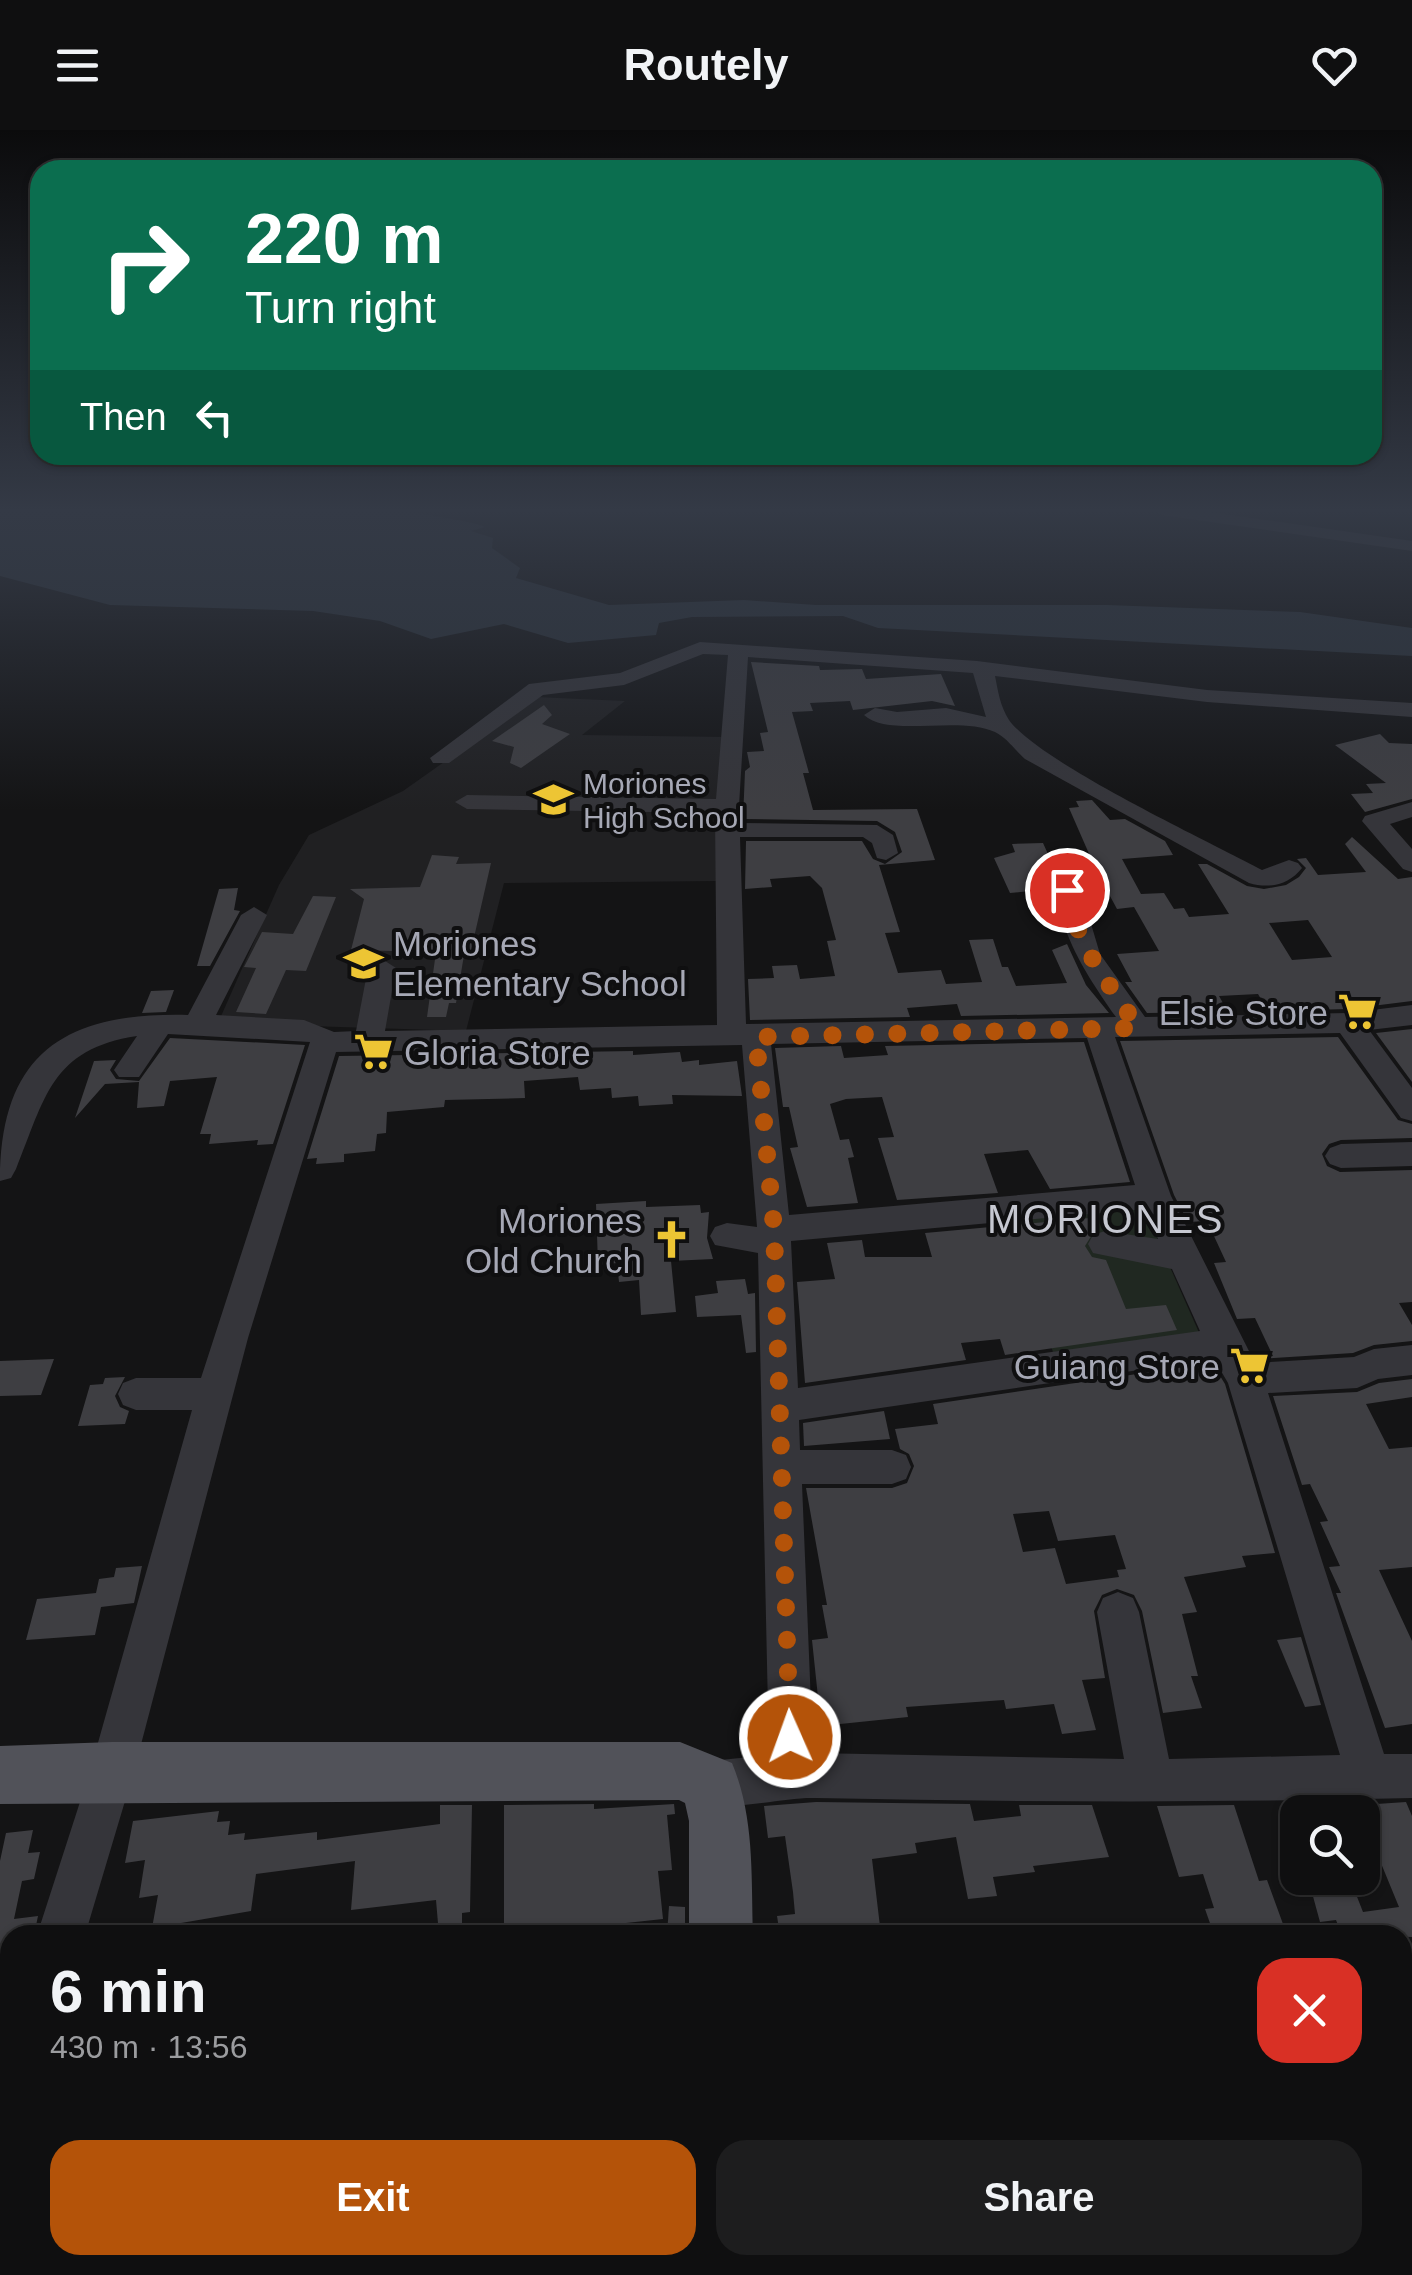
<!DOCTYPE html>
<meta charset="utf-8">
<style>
:root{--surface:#0f0f10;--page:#1d1d1e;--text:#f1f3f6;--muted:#9b9c9f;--line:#2f2f30;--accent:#b45309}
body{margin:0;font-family:Helvetica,sans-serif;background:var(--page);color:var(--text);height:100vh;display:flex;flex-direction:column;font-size:38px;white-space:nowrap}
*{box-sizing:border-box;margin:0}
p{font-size:32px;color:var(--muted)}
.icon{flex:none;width:55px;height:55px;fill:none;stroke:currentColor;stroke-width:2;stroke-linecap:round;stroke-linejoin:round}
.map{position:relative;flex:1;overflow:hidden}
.sheet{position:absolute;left:0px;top:1795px;width:1412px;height:350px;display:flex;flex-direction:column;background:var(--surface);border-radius:30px 30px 0 0;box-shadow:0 2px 8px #0004,0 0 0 2px var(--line)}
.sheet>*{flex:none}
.guide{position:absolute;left:30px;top:30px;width:1352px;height:305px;border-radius:30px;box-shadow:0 2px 8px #0004,0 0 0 2px var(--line);background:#0b6e4f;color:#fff;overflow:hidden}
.fabs{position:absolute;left:1280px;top:1665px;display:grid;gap:20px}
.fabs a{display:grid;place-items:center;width:100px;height:100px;border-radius:20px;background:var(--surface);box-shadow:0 2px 8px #0004,0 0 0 2px var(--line);font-size:50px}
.pin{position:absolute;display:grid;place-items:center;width:85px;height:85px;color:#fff;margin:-42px;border:5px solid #fff;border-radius:50%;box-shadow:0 2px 10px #0007}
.me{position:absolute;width:110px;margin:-55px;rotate:358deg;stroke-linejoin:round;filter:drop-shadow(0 0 8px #0008)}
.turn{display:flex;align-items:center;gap:35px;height:210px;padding:0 50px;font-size:45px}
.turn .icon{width:130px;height:130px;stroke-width:2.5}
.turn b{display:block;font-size:70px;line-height:85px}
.then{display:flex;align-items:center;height:95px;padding:0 50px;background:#0003;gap:20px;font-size:38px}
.round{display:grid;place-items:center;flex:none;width:105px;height:105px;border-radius:30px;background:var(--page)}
.overview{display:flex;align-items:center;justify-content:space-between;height:170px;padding:0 50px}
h1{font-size:60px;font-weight:700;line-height:75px}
.primary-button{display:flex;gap:20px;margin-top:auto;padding:20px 50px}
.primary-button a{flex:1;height:115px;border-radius:30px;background:var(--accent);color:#fff;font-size:40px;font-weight:700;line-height:115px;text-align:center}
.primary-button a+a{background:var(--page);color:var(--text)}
header{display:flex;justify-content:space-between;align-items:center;height:130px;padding:0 50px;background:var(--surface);font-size:45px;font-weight:700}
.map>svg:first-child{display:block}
</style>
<header><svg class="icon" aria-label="menu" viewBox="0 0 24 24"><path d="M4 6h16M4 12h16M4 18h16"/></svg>Routely<svg class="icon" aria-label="heart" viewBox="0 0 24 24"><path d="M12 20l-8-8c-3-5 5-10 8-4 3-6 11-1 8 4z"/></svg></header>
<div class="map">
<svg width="1412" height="2145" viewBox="0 0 1412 2145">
<rect width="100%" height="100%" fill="#141415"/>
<!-- built -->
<polygon fill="#202022" points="536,567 625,571 582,605 726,607 719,751 504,753 466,901 218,893 279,755 309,705 403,661"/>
<!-- green -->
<polygon fill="#202821" points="1142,1074 1201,1207 1053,1222 1005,1085"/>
<!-- water -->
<path fill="#2a3139" d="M0,380h400c18,4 74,11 85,17l-14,4 22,7 -1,10 28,20 -4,10 93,27 135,-5 72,5h291l193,7 112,16v28l-534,-28 -35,-12 -151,1 -33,6 -3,12 -88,8 -64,-19 -73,15 -51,-18 -67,-10 -203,-6 -110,-29z"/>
<!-- building -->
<g fill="#3e3e42" fill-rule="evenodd">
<polygon points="751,532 819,536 820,540 862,539 866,549 941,544 955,576 932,571 853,580 850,571 810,573 813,581 792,582 809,643 803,643 813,680 917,679 935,730 879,735 900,802 885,803 898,843 941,840 946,854 982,852 969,810 993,809 1002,837 1008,837 1016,856 1067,853 1052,820 1067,814 1086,855 1109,883 961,886 957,874 907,878 910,887 750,890 748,849 774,848 772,836 797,835 800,849 835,846 827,811 836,810 822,758 810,746 770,749 772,757 745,759 746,711 862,711 873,729 885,734 902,722 895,702 877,691 743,689 745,641 750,637 747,622 764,621 760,603 768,602"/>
<polygon points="544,575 552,585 542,594 570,604 521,638 510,633 514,617 492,611"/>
<polygon points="1380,604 1389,613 1412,614 1412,669 1365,682 1351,664 1373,663 1366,654 1386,653 1335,615"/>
<path d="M1092,670l18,20 15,-1 40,22 8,14 -51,4 19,35 23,-1 10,16 10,-1 5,9 40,-3 -31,-50h9l40,22 17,3 22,-4 13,-8 7,-9 -9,-9 9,-1 12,17 48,-3 -21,-28 7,-7 46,42 14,-2v124l-64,8 -80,2 -10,-17 -39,2 9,16 -81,1 -22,-31h7l-15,-28 42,-3 -25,-44 -17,2 -20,-37 -28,-64 10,-1 -3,-6zM1308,790l24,37 -40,3 -23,-37z"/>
<polygon points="1043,713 1048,724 1042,731 1055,779 1042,779 1030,761 1010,763 994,728 1015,722 1012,714"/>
<polygon points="432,725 459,727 456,734 491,733 470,825 464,825 456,873 449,873 446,887 427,887 436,822 351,820 364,769 350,759 420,757"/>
<polygon points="238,758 234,780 240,781 210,836 197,836 219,759"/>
<polygon points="313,766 336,767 306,841 286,840 266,884 236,882 256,838 244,837 262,802 293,804"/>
<polygon points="174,860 166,882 142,883 151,861"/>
<polygon points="1412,899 1412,952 1376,903"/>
<polygon points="1338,907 1398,990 1412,994 1412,1008 1341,1010 1329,1014 1322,1024 1327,1036 1340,1042 1412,1040 1412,1172 1399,1173 1412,1195 1412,1211 1374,1215 1353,1223 1257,1229 1273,1226 1255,1188 1237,1189 1214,1133 1226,1132 1207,1091 1188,1092 1174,1065 1120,911"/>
<polygon points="170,908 305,915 273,1014 257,1015 258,1010 209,1014 211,1004 200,1004 217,947 170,951 164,976 137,978 139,952 105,954 75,988 94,931 116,930 110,940 116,949 139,951"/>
<polygon points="1084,912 1130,1052 1050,1059 1028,1020 984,1024 998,1063 897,1070 878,1008 894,1007 882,967 846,969 830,974 840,1010 849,1009 854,1027 848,1028 858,1073 807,1077 790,1018 798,1017 789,977 783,977 775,918 841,916 844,928 888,925 885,916"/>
<polygon points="633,921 633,925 680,922 682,932 699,930 699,935 737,931 742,966 672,965 673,974 639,976 638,966 612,968 611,958 580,960 578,947 524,951 525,968 445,970 444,977 387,982 386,1003 377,1004 375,1021 344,1024 344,1032 316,1034 317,1028 307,1029 339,926 408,925 407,934 453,930 454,924"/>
<polygon points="646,1071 646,1077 700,1075 701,1083 709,1082 707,1108 713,1129 671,1131 676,1182 641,1185 639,1150 619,1152 617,1133 598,1135 596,1074"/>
<polygon points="1090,1088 1095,1100 1085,1116 1092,1127 1106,1130 1126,1179 1166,1175 1177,1200 1005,1225 1000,1209 961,1213 966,1230 805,1253 797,1152 835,1149 827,1113 862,1110 865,1127 932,1127 925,1103"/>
<polygon points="745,1149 748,1164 755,1163 756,1222 746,1223 741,1185 697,1187 695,1166 718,1163 716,1151"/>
<polygon points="54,1229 41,1265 0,1266 0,1231"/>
<path d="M1212,1233l13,21 50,169 -33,3 4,11 -62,10 13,35 -15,2 16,62h-7l11,32 -39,5 -21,-102 -8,-16 -17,-6 -15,6 -8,16 11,67 -23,2 14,50 -34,4 -8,-30 -48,5 -2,-9 -98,7 2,10 -87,9 -9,-86 16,-2 -6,-33h5l-21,-117h86l15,-5 7,-17 -5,-12 -9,-5 -5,-20 43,-5 -5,-20zM1049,1381l9,30 57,-6 11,34 -9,1 2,7 -53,7 -11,-36 -32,4 -10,-38z"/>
<polygon points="125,1247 115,1266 120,1277 129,1281 125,1294 78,1296 90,1255 103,1254 105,1248"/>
<polygon points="1412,1249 1412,1267 1366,1274 1389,1319 1412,1317 1412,1437 1379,1440 1412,1511 1412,1594 1385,1598 1336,1463 1341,1463 1329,1437 1340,1436 1320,1392 1328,1391 1310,1354 1302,1355 1273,1266 1357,1262 1379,1253"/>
<polygon points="884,1281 890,1309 804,1316 803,1293"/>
<polygon points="142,1436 134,1473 101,1477 95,1505 26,1510 37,1469 96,1463 99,1449 114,1447 116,1438"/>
<polygon points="1301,1507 1321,1575 1305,1577 1277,1510"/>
<polygon points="816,1672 970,1674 974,1691 1021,1686 1019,1675 1092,1675 1109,1727 1033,1736 1035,1742 993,1747 997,1766 968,1769 956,1707 915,1713 917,1723 872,1729 881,1805 780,1805 777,1786 795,1784 793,1762 785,1706 768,1708 764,1676"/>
<polygon points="1406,1672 1412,1686 1412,1807 1342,1805 1336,1790 1320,1792 1308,1748 1341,1748 1344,1755 1352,1754 1363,1782 1399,1777 1362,1687 1362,1675"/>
<polygon points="594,1674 594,1679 674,1674 675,1684 667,1685 672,1740 658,1741 663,1789 626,1793 626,1805 539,1805 539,1800 504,1805 504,1675"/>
<polygon points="440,1675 472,1675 470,1782 462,1783 462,1805 439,1805 436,1770 351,1780 355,1731 256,1744 251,1781 152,1798 158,1765 139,1768 145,1730 125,1733 133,1691 219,1681 217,1692 230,1691 228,1705 245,1703 244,1710 317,1702 317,1710 440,1694"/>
<polygon points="1234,1675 1259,1751 1267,1750 1287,1805 1231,1805 1228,1797 1212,1799 1205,1779 1214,1778 1203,1744 1179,1747 1157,1676"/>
<polygon points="33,1700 28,1723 40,1722 34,1749 22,1751 14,1789 38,1786 34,1805 10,1805 8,1815 0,1814 0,1731 6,1703"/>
<polygon points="669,1776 685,1777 685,1805 667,1805"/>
</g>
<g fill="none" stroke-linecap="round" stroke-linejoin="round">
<!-- minor -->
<g fill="#35353a" fill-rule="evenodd">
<polygon points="1153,380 1196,380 1412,411 1412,421 1162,385"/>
<path d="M700,512l277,19 230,29 205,13v14l-205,-15 -212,-26c3,15 5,30 14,44 30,42 199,121 253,150l27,-10 9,3 4,5c-13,17 -33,21 -53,15l-224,-124c-9,-8 -19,-22 -30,-27 -36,-17 -107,6 -131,-17l11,-7 22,4 49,-4 40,9 -13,-44 -225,-16 -9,149v17l138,2 16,10 5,18 -12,7 -9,-2 -5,-15 -9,-6h-123l6,187 370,-7c-43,-61 -53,-84 -70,-157l13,-8 13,8 28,94 45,63 203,-4 64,-8v20l-43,5 43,58v33l-11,-3 -61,-85 -225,4 56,159 84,167 99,-6 20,-8 38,-4v30l-34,4 -21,9 -89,5 116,361h28v44c-199,5 -397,4 -596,0 -38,-1 -86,16 -121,2l-7,-16 7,-16 16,-7 58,-6 -11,-502 -43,-8 -5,-9 5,-9 12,-4 30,4 -15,-182 -406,7 -88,286 -114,433 -49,164h-48l53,-164 102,-361h-56l-13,-5 -5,-11 5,-11 13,-5h65l109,-336 -142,-8 -29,43h-20l-5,-7 23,-34c-86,13 -92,62 -121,133l-5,9 -11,3c0,-129 66,-169 188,-166l53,-100 13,-8 13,8 -51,100 88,5 30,12 22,-1 12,-63 14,-9 14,9 -11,63 332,-6 -2,-212 -248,-4 -12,-7 12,-7 249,4 12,-144 -25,-1 -79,31 -81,10 -94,68h-16l-3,-5 99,-74 91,-11zM1087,908l48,147 -346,30 -18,-171zM1145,1079l13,30 -53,-8 -12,4 -5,9 5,9 79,16 28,62 -402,57 -7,-147zM1214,1229l14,24 112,372 -171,4 -30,-147 -6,-14 -15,-6 -15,6 -6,14 27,147 -311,-6 -11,-269h90l14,-5 5,-12 -5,-12 -14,-5h-92l-1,-30z"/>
<polygon points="1412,672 1412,687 1390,694 1412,719 1412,742 1403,739 1362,691 1365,686"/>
<polygon points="1412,1012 1412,1036 1341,1038 1330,1034 1325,1026 1330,1018 1341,1014"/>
<polygon points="10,1948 10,2028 0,2032 0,1952"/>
</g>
<!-- major -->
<g fill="#515259" fill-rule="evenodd">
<path d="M112,1612h568l52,21c23,55 19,114 21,172h-64v-114l-4,-18 -6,-3 -679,4v-58z"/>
<rect x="690" y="2135" width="72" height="10"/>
</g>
</g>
<!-- sky -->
<linearGradient id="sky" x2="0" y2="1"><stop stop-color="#0b0b0c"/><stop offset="0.56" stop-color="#343a46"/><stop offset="1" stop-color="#343a46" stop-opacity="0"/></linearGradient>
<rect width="1412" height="680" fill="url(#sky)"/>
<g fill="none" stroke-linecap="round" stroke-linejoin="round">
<!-- route -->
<path stroke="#b45309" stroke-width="18" stroke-dasharray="0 32.4" d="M790,1607l-16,-509 -18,-191 382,-9c-31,-49 -60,-79 -71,-138"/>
</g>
<!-- icons -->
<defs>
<symbol id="school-bare" viewBox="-9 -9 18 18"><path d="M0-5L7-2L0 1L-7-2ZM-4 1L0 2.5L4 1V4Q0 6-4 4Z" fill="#edc534" stroke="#0f0f10" stroke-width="2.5" paint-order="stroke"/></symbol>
<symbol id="supermarket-bare" viewBox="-9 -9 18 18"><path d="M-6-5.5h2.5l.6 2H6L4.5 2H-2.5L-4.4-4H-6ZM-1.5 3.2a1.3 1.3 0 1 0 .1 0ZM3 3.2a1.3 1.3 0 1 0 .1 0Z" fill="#edc534" stroke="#0f0f10" stroke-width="2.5" paint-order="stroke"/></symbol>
<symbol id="church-bare" viewBox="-9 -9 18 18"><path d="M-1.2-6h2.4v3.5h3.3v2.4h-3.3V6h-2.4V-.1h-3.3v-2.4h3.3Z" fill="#edc534" stroke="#0f0f10" stroke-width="2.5" paint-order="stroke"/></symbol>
</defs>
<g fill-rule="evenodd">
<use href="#school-bare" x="526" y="642" width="55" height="55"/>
<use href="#school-bare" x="336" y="806" width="55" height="55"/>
<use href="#supermarket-bare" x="1330" y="854" width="55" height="55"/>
<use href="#supermarket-bare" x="346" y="894" width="55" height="55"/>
<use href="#church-bare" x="644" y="1082" width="55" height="55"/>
<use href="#supermarket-bare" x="1222" y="1208" width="55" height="55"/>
</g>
<g text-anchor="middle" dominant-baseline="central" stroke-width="8" stroke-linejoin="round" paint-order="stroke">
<!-- far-poi labels -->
<g font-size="30" fill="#a6a8b5" stroke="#0f0f10" text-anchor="start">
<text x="583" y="653">Moriones<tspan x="583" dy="34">High School</tspan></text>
</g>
<!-- poi labels -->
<g font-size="35" fill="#a6a8b5" stroke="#0f0f10" text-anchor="end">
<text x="393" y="813" text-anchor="start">Moriones<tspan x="393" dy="40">Elementary School</tspan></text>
<text x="1328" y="882">Elsie Store</text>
<text x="404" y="922" text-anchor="start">Gloria Store</text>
<text x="642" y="1090">Moriones<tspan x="642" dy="40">Old Church</tspan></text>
<text x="1220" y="1236">Guiang Store</text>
</g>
<!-- quarter labels -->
<g font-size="40" letter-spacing="2.5" fill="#c6c8d1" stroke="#0f0f10">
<text x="1106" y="1089">MORIONES</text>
</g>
</g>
</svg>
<div class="fabs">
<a><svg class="icon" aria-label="search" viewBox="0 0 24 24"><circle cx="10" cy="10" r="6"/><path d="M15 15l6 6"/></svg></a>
</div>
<div class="pin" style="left:1067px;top:760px;background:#d93025"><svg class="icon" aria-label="arrive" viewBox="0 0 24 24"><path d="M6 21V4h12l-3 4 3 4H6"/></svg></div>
<svg class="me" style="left:790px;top:1607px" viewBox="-20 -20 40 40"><circle r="17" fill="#b45309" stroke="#fff" stroke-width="3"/><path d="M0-11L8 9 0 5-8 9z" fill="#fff"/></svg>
<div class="guide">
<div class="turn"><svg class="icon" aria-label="right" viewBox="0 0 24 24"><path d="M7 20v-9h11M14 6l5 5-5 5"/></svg><div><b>220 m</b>Turn right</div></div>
<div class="then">Then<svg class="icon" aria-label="left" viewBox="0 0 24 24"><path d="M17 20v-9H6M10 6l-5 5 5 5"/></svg></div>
</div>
<section class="sheet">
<div class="overview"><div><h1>6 min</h1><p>430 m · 13:56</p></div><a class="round" style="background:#d93025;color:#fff"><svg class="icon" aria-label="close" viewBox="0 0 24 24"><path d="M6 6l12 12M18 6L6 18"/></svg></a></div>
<div class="primary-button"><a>Exit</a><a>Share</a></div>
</section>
</div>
